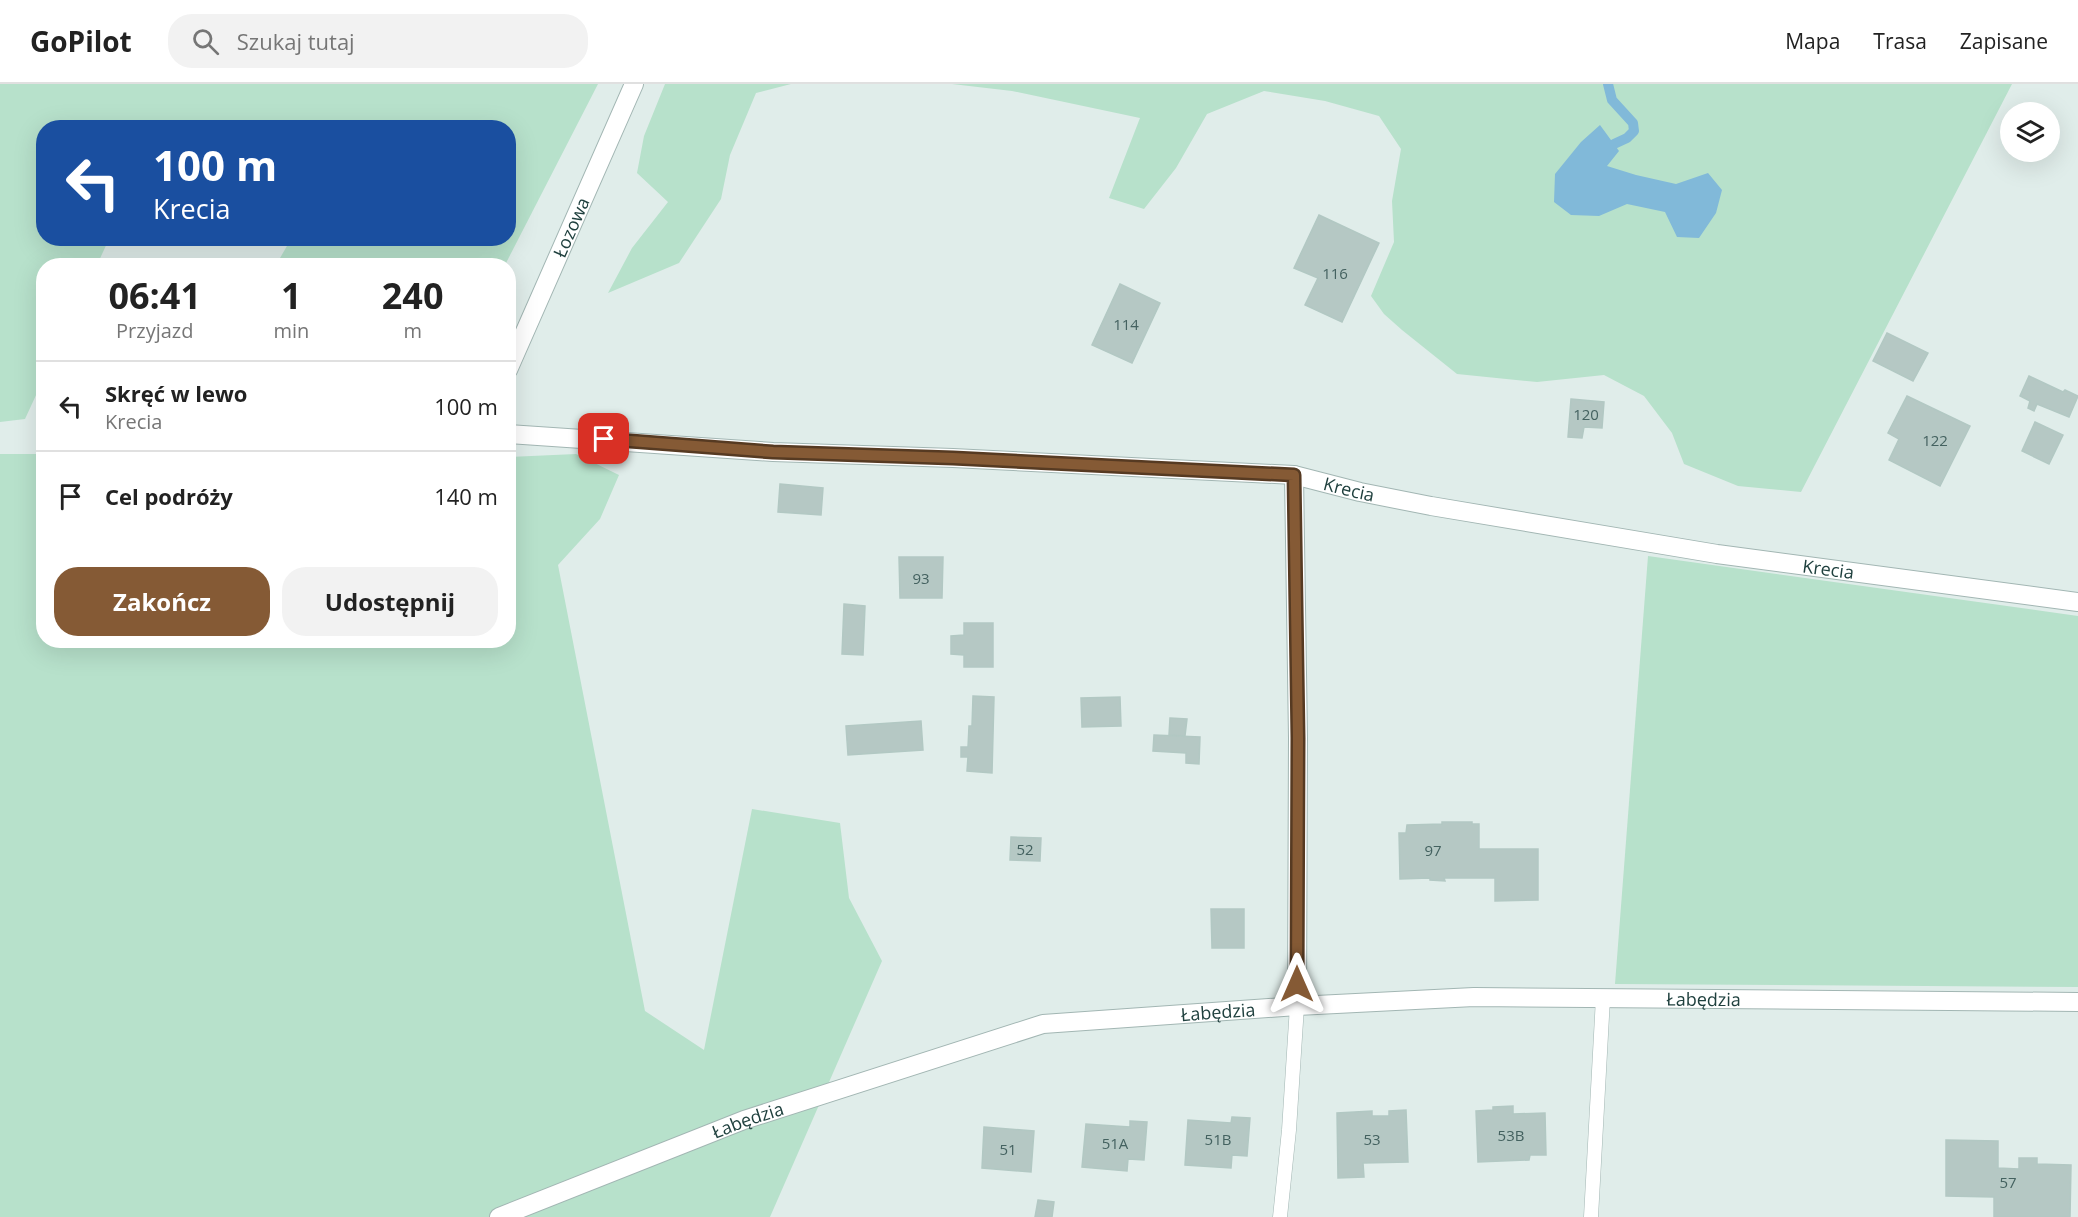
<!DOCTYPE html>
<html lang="pl">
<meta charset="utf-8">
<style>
:root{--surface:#fff;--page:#f2f2f2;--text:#222;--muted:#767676;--line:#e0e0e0;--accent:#855a35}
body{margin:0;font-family:"Open Sans",sans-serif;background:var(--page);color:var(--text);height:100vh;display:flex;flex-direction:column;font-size:22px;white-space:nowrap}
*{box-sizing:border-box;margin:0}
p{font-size:20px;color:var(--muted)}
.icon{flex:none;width:33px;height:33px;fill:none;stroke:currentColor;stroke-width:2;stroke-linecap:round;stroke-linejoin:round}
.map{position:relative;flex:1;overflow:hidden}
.sheet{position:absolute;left:36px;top:174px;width:480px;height:390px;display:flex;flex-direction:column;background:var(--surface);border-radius:24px;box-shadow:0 6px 24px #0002}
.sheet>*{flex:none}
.hud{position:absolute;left:36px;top:36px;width:480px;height:126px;border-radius:24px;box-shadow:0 6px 24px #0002;background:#1a4fa0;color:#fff;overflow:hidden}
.fabs{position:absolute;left:2000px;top:18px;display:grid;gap:12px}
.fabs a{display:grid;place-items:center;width:60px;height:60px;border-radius:50%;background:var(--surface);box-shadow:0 6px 24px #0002;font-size:30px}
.pin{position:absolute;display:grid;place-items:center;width:51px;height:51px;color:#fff;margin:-26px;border-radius:12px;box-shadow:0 3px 9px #0006}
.me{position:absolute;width:66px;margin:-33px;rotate:0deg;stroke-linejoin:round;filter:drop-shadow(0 0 4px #0008)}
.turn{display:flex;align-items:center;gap:21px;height:126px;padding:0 18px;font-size:27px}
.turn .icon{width:78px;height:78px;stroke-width:2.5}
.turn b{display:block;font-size:42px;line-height:51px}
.eta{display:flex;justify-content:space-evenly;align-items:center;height:102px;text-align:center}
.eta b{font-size:36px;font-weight:700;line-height:42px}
.action{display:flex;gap:12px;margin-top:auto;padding:12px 18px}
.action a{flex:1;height:69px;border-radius:24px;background:var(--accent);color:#fff;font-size:24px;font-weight:700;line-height:69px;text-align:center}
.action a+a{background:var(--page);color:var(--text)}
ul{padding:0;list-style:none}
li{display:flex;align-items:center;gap:18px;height:90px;padding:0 18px;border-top:2px solid var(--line)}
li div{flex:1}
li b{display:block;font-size:22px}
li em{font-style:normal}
header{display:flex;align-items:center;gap:36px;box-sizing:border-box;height:84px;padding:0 30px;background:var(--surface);border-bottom:2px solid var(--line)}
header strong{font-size:28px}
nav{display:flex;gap:33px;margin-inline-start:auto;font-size:21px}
.search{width:420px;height:54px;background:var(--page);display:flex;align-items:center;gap:15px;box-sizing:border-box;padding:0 21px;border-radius:24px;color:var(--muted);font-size:22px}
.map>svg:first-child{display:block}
</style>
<header>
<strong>GoPilot</strong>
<div class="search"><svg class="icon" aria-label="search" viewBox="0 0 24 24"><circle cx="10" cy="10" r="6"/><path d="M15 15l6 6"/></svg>Szukaj tutaj</div>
<nav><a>Mapa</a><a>Trasa</a><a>Zapisane</a></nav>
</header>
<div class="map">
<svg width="2078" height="1133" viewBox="0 0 2078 1133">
<rect width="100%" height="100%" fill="#e0edea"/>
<!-- green -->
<g fill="#b7e1cb">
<polygon points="0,0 598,0 505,181 276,181 291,155 508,154 508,44 44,44 44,154 109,155 97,181 44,182 43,296 25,335 0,338"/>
<polygon points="665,0 791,0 756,9 730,71 721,115 679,179 608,209 632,164 668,118 637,89 644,52"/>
<polygon points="952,0 2012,0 1801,408 1738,402 1684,380 1672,349 1644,312 1604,291 1537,298 1457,290 1402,246 1384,230 1371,212 1394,158 1392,117 1401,65 1379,32 1325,17 1264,7 1207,30 1176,84 1144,125 1109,114 1140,34 1012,7"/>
<polygon points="0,370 43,370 44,556 249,556 250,562 276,561 277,556 508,556 509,373 576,370 619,391 600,435 558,481 645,927 704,966 752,725 840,739 849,814 882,877 770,1133 0,1133"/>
<polygon points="1648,472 2078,532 2078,903 1615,900"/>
</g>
<!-- water -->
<polygon fill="#81b9d9" points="1600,41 1619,67 1607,82 1636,91 1676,100 1708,89 1722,106 1716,129 1699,154 1677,153 1665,128 1627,120 1599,132 1571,131 1554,118 1555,90 1581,58"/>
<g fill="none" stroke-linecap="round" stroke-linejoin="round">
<!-- stream -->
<polyline stroke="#81b9d9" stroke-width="10" points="1608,0 1612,16 1633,39 1634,47 1627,54 1614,60"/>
</g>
<!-- building -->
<g fill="#b5c8c4" stroke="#b2c8c3" stroke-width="1.5">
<polygon points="1319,131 1379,159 1342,238 1305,221 1318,194 1294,184"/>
<polygon points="1120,200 1160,219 1132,279 1092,261"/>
<polygon points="1887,249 1928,269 1913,297 1873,277"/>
<polygon points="2029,292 2063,308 2065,306 2078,312 2069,333 2037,320 2034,327 2028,324 2030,317 2020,312"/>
<polygon points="1907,312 1970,342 1940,402 1889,376 1899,355 1888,349"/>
<polygon points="1571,315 1604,318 1602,344 1584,343 1582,354 1568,353"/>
<polygon points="2035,338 2063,351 2049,380 2022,367"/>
<polygon points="780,400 823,404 821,431 778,428"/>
<polygon points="899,473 943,473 942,514 900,514"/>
<polygon points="844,520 865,522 863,571 842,570"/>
<polygon points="964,539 993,539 993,583 964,583 964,571 951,570 951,552 964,551"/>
<polygon points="973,612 994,613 992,689 967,687 968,673 961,673 961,663 968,663 969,642 972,642"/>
<polygon points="1120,613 1121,642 1082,643 1081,614"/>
<polygon points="1170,634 1187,635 1185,652 1169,651"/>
<polygon points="921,637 923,666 848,671 846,642"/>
<polygon points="1154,651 1200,653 1199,680 1186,679 1186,669 1153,667"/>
<polygon points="1442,738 1472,738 1472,740 1479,740 1479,765 1538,765 1538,816 1495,817 1495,794 1444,794 1445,797 1430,796 1430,794 1400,795 1399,749 1406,749 1407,741 1442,740"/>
<polygon points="1011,753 1041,754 1040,777 1010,776"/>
<polygon points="1211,825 1244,825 1244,864 1212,864"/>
<polygon points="1513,1022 1513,1030 1545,1029 1546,1071 1530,1071 1529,1076 1478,1078 1476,1027 1493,1026 1493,1023"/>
<polygon points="1406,1026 1408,1078 1363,1079 1364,1093 1338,1094 1337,1029 1372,1027 1372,1032 1389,1032 1389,1027"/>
<polygon points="1232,1033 1250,1034 1247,1072 1232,1071 1231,1084 1185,1081 1188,1036 1231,1039"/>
<polygon points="1130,1037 1147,1038 1144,1076 1128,1075 1127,1087 1082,1083 1086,1040 1130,1043"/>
<polygon points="984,1043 1034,1047 1031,1088 982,1084"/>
<polygon points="1946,1056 1998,1057 1998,1084 2019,1085 2019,1074 2037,1074 2037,1080 2071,1081 2070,1133 1994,1133 1994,1113 1946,1112"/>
<polygon points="1038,1116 1054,1118 1052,1133 1035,1133"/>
</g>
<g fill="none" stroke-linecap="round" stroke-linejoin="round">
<defs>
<g id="lane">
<polyline points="1280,1133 1289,1046 1297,922"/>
<polyline points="1591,1133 1603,914"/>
</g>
<g id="street">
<path id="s1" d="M508,286l126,-286"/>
<path id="s2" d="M508,350l265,18 180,6 341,17 66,17 71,14 286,48 361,48"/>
<polyline points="1294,391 1298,654 1297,922"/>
<path id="s3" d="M499,1133l245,-97 299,-96 254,-18 177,-9 604,5"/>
</g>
</defs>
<!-- lane casing -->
<use href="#lane" stroke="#a2b6b3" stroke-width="15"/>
<!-- street casing -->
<use href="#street" stroke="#a2b6b3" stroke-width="20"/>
<!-- lane -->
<use href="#lane" stroke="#fff" stroke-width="14"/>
<!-- street -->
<use href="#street" stroke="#fff" stroke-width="18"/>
</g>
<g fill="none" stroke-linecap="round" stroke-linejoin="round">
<defs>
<polyline id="route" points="604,355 773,368 953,374 1294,391 1298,654 1297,900"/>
</defs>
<!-- route casing -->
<use href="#route" stroke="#563a22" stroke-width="15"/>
<!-- route -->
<use href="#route" stroke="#855a35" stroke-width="10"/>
</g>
<g text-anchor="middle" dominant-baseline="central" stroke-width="4.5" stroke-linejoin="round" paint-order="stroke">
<!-- number labels -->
<g font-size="15" fill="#446260">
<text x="1335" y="189">116</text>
<text x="1126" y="240">114</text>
<text x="1586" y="330">120</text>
<text x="1935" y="356">122</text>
<text x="921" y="494">93</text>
<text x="1025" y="765">52</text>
<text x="1433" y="766">97</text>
<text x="1511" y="1051">53B</text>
<text x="1218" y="1055">51B</text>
<text x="1372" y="1055">53</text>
<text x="1115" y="1059">51A</text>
<text x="1008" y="1065">51</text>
<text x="2008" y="1098">57</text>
</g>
<!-- street labels -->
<g font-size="18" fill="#1f403e" stroke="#f1f9f7">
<text stroke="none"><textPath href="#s1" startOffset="156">Łozowa</textPath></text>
<text stroke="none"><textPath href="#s2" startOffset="844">Krecia</textPath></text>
<text stroke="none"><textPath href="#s2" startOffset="1330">Krecia</textPath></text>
<text stroke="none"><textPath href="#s3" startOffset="1239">Łabędzia</textPath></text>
<text stroke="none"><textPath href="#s3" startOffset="753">Łabędzia</textPath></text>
<text stroke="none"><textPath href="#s3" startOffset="267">Łabędzia</textPath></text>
</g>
</g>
</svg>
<div class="fabs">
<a><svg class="icon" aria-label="layers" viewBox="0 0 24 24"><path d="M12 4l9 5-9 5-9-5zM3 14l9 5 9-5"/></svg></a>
</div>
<div class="pin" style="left:604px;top:355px;background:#d93025"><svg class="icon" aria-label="arrive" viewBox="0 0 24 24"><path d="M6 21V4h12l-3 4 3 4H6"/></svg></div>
<svg class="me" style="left:1297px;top:900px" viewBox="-20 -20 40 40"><path d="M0-17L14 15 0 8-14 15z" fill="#855a35" stroke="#fff" stroke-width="4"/></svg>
<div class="hud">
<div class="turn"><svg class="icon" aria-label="left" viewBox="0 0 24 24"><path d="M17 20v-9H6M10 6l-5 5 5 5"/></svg><div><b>100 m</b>Krecia</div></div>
</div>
<section class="sheet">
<div class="eta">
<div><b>06:41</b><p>Przyjazd</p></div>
<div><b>1</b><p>min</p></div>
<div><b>240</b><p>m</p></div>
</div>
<ul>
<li><svg class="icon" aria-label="left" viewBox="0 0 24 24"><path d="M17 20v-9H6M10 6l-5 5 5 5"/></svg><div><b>Skręć w lewo</b><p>Krecia</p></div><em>100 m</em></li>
<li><svg class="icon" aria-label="arrive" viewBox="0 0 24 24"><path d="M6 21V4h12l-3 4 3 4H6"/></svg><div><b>Cel podróży</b></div><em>140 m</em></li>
</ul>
<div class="action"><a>Zakończ</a><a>Udostępnij</a></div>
</section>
</div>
